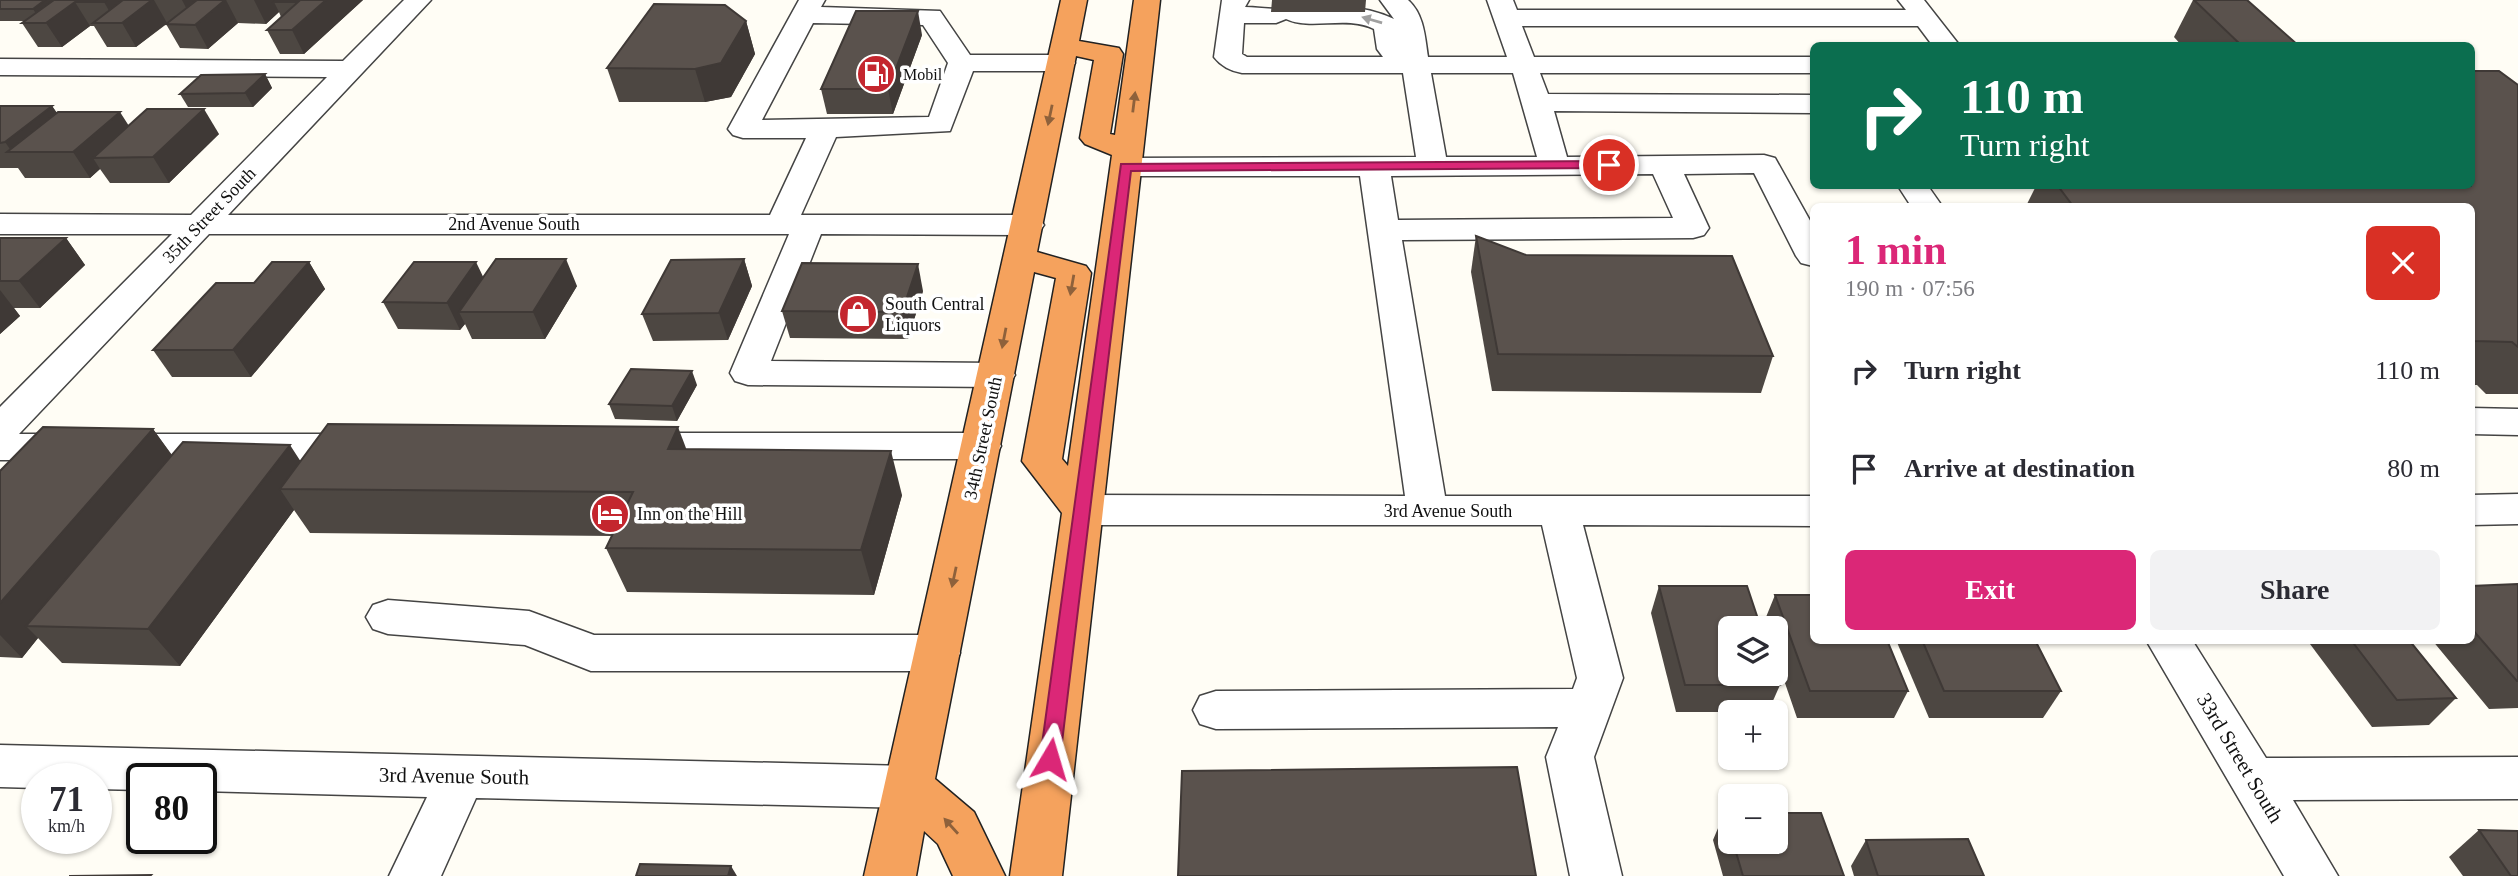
<!DOCTYPE html>
<meta charset="utf-8">
<style>
:root{--surface:#fff;--page:#f2f2f3;--text:#2b2b33;--muted:#7c7c81;--accent:#db2777}
body{margin:0;font-family:Georgia,serif;background:var(--page);color:var(--text);height:100vh;display:flex;flex-direction:column;font-size:26px;white-space:nowrap}
*{box-sizing:border-box;margin:0}
p{font-size:23px;color:var(--muted)}
.icon{flex:none;width:38px;height:38px;fill:none;stroke:currentColor;stroke-width:2;stroke-linecap:round;stroke-linejoin:round}
.map{position:relative;flex:1;overflow:hidden}
.panel{position:absolute;left:1810px;top:203px;width:665px;height:441px;display:flex;flex-direction:column;background:var(--surface);border-radius:10px;box-shadow:0 2px 5px #0004}
.panel>*{flex:none}
.banner{position:absolute;left:1810px;top:42px;width:665px;height:147px;border-radius:10px;box-shadow:0 2px 5px #0004;background:#0b6e4f;color:#fff;overflow:hidden}
.controls{position:absolute;left:1718px;top:616px;display:grid;gap:14px}
.controls a{display:grid;place-items:center;width:70px;height:70px;border-radius:10px;background:var(--surface);box-shadow:0 2px 5px #0004;font-size:35px}
.speed{position:absolute;left:21px;top:763px;display:flex;gap:14px;font-size:35px;font-weight:700;text-align:center}
.speed>*{display:grid;place-content:center;width:91px;height:91px;border-radius:50%;background:var(--surface);box-shadow:0 2px 5px #0004;line-height:1}
.speed small{font-size:18px;font-weight:400}
.speed .limit{border:4px solid #111;border-radius:10px;background:#fff;color:#111}
.pin{position:absolute;display:grid;place-items:center;width:60px;height:60px;color:#fff;margin:-30px;border:4px solid #fff;border-radius:50%;box-shadow:0 2px 7px #0007}
.me{position:absolute;width:77px;margin:-38px;rotate:7deg;stroke-linejoin:round;filter:drop-shadow(0 0 5px #0008)}
.turn{display:flex;align-items:center;gap:24px;height:147px;padding:0 35px;font-size:32px}
.turn .icon{width:91px;height:91px;stroke-width:2.5}
.turn b{display:block;font-size:49px;line-height:60px}
.round{display:grid;place-items:center;flex:none;width:74px;height:74px;border-radius:10px;background:var(--page)}
.summary{display:flex;align-items:center;justify-content:space-between;height:119px;padding:0 35px}
h1{font-size:42px;font-weight:600;line-height:52px;color:var(--accent)}
.action{display:flex;gap:14px;margin-top:auto;padding:14px 35px}
.action a{flex:1;height:80px;border-radius:10px;background:var(--accent);color:#fff;font-size:28px;font-weight:600;line-height:80px;text-align:center}
.action a+a{background:var(--page);color:var(--text)}
ul{padding:0;list-style:none}
li{display:flex;align-items:center;gap:21px;height:98px;padding:0 35px}
li div{flex:1}
li b{display:block;font-size:26px}
li em{font-style:normal}
.map>svg:first-child{display:block}
</style>
<div class="map">
<svg width="2518" height="876" viewBox="0 0 2518 876">
<rect width="100%" height="100%" fill="#fffdf5"/>
<g fill="none" stroke-linecap="round" stroke-linejoin="round">
<defs>
<g id="minor">
<path d="M404,0h27l-203,215h542l36,-77h-63l-10,-3 -5,-6 71,-129h26l-4,7 119,4 30,44h91l10,2 4,6 -4,6 -10,2h-88l-23,60 -114,6 -35,78h227l11,3 5,7 -5,7 -11,3 -207,-1 -50,127 226,2 13,4 5,8 -5,8 -13,4 -249,-2 -13,-4 -5,-8 59,-139h-580l-190,200h345l14,4 5,9 -5,9 -14,4h-364v-53l172,-173h-172v-20l191,1 136,-138 -327,-2v-16l343,2zM813,23l110,2 25,38 -19,54 -167,3z"/>
<path d="M1222,0h27l-4,7c13,0 32,3 42,2 36,-4 74,-6 107,10l-14,-19h28c16,14 17,37 20,57h79l-20,-57h26l4,10h389l-8,-10h26l36,46h-27l-15,-20h-396l12,31h279v16h-273l8,21 265,1v18l-259,-2 13,46 197,-2 11,3 38,68v40l-12,-3 -5,-7 -42,-83 -70,1 25,54 -5,7 -11,3 -291,2 43,256h368v30l-230,-1 40,153 -29,79 28,119h-52l-24,-119 12,-30 -342,2 -16,-5 -7,-14 7,-14 16,-5 357,-2 4,-11 -35,-153h-460l-14,-5 -6,-10 6,-10 14,-5 323,1 -45,-320h-234l-11,-3 -4,-6 4,-6 11,-3 290,-1 -13,-84h-161c-11,-2 -21,-7 -28,-16zM1286,19c26,12 60,-4 88,10l3,20 6,8h-136l-5,-3 2,-31h32zM1431,73h82l24,84h-91zM1653,174l20,44 -275,2 -7,-44z"/>
<polygon points="1898,186 1928,186 1942,206 1911,206"/>
<polygon points="2471,408 2518,409 2518,435 2471,434"/>
<polygon points="634,433 982,433 996,437 1001,446 996,455 982,459 634,459 620,455 615,446 620,437"/>
<polygon points="2518,494 2518,524 2471,525 2471,495"/>
<polygon points="388,600 529,611 594,635 938,635 954,640 960,653 954,666 938,671 591,671 525,645 388,634 373,629 366,617 373,605"/>
<polygon points="2146,640 2192,640 2266,758 2518,757 2518,799 2293,800 2338,876 2284,876"/>
<polygon points="0,745 909,766 926,772 933,787 926,802 909,808 476,798 441,876 389,876 427,797 201,791 201,779 142,779 142,790 96,789 96,779 37,779 37,788 0,787"/>
</g>
<path id="highway" d="M1061,0h26l-8,41 40,7 4,6 -13,80 5,1 19,-135h26l-98,876h-52l52,-363 -40,-52 34,-183 -22,-6 -99,507 39,33 31,64h-52l-15,-32 -14,-13 -8,45h-52zM1076,56l18,4 -14,78 5,6 27,11 -44,311 -6,-7 29,-186 -5,-7 -49,-14z"/>
</defs>
<!-- minor casing -->
<use href="#minor" stroke="#444" stroke-width="3"/>
<!-- highway casing -->
<use href="#highway" stroke="#222" stroke-width="3"/>
<!-- minor -->
<use href="#minor" fill="#fff" fill-rule="evenodd"/>
<!-- highway -->
<use href="#highway" fill="#f5a25d" fill-rule="evenodd"/>
</g>
<!-- wall -->
<g fill="#4d4742">
<polygon points="0,0 363,0 304,54 280,54 267,30 281,17 279,12 266,24 238,23 208,49 180,48 166,24 168,23 136,47 107,47 94,26 90,26 62,47 38,47 22,23 24,21 0,21"/>
<polygon points="1272,0 1366,0 1365,12 1271,12"/>
<polygon points="2193,0 2247,0 2299,46 2182,46 2174,37"/>
<polygon points="746,21 755,54 731,97 705,102 619,102 607,68"/>
<polygon points="922,35 893,114 827,114 821,89"/>
<polygon points="265,74 272,88 253,107 188,107 180,94"/>
<polygon points="2518,85 2518,394 2486,394 2477,385 2471,385 2471,206 2026,206 2036,186 2471,186"/>
<polygon points="0,106 52,106 57,113 128,126 219,134 169,183 110,183 100,169 90,178 25,178 18,168 0,168"/>
<polygon points="1476,236 1773,356 1761,393 1492,391 1471,272"/>
<polygon points="0,238 66,238 85,265 40,308 14,308 20,316 0,334"/>
<polygon points="744,259 752,286 728,340 653,341 642,314"/>
<polygon points="309,262 325,289 251,377 172,377 153,350 254,283"/>
<polygon points="483,278 577,286 545,339 472,339 465,324 460,330 398,329 383,302"/>
<polygon points="923,291 908,339 790,338 782,311"/>
<polygon points="697,385 677,421 615,419 609,404"/>
<polygon points="153,429 172,455 300,461 686,449 902,495 874,595 627,592 606,548 612,536 310,533 294,510 180,666 62,663 38,638 22,658 0,657 0,471"/>
<polygon points="2518,584 2518,708 2489,709 2432,640 2471,640 2471,586"/>
<polygon points="1659,586 1780,685 1768,712 1676,712 1651,613"/>
<polygon points="1775,595 1908,691 1894,718 1797,718 1776,657 1776,628 1766,628 1764,622"/>
<polygon points="1896,640 2035,640 2061,691 2043,718 1929,718"/>
<polygon points="2307,640 2409,640 2456,698 2429,725 2372,727"/>
<polygon points="1724,814 1731,814 1731,842 1776,842 1844,876 1723,876 1713,840"/>
<polygon points="2479,830 2518,876 2463,876 2449,857"/>
<polygon points="1866,840 1984,876 1854,876 1851,866"/>
</g>
<!-- shaded-wall -->
<g fill="#3f3936">
<polygon points="45,0 70,0 41,21 33,9"/>
<polygon points="106,0 150,0 116,23 104,2"/>
<polygon points="152,0 154,0 167,23 136,47 122,23"/>
<polygon points="182,0 222,0 194,23"/>
<polygon points="226,0 238,23 208,49 195,25"/>
<polygon points="254,0 293,0 274,2 279,12 266,24"/>
<polygon points="326,0 363,0 304,54 292,30"/>
<polygon points="75,2 90,26 62,47 46,23"/>
<polygon points="918,11 922,35 893,114 888,89"/>
<polygon points="746,21 755,54 731,97 705,102 695,69"/>
<polygon points="265,74 272,88 253,107 245,93"/>
<polygon points="52,106 69,131 12,152 5,142"/>
<polygon points="204,109 219,134 169,183 153,157"/>
<polygon points="120,112 136,137 93,158 100,169 90,178 73,152"/>
<polygon points="66,238 85,265 40,308 19,281"/>
<polygon points="566,259 577,286 545,339 533,312"/>
<polygon points="744,259 752,286 728,340 719,313"/>
<polygon points="309,262 325,289 251,377 233,350"/>
<polygon points="476,262 489,289 459,312 465,324 460,330 447,303"/>
<polygon points="918,264 923,291 908,339 902,312"/>
<polygon points="0,290 20,316 0,334"/>
<polygon points="692,371 697,385 677,421 672,406"/>
<polygon points="678,427 695,472 668,449"/>
<polygon points="153,429 180,467 26,626 38,638 22,658 0,635 0,603"/>
<polygon points="290,445 314,482 280,489 294,510 180,666 148,629"/>
<polygon points="891,451 902,495 874,595 861,550"/>
<polygon points="731,866 737,876 728,876"/>
</g>
<!-- building -->
<g fill="#5a524d" stroke="#3f3936" stroke-width="2">
<polygon points="0,0 45,0 33,9 0,9"/>
<polygon points="54,0 106,0 104,2 75,2 46,23 22,23"/>
<polygon points="123,0 152,0 122,23 93,23"/>
<polygon points="197,0 225,0 195,25 166,24"/>
<polygon points="276,0 326,0 292,30 267,30 298,2 274,2"/>
<polygon points="2194,0 2247,0 2299,46 2242,46"/>
<polygon points="654,4 725,5 746,21 721,63 695,69 607,68"/>
<polygon points="856,11 918,11 888,89 821,89"/>
<polygon points="2471,71 2499,71 2518,85 2518,347 2512,342 2474,341 2471,337 2471,206 2073,206 2058,186 2471,186"/>
<polygon points="265,74 245,93 180,94 201,75"/>
<polygon points="0,106 52,106 5,142 0,143"/>
<polygon points="147,109 204,109 153,157 93,158"/>
<polygon points="58,112 120,112 73,152 7,152"/>
<polygon points="1476,236 1526,255 1732,256 1773,356 1498,354"/>
<polygon points="0,238 66,238 19,281 0,281"/>
<polygon points="496,259 566,259 533,312 459,312"/>
<polygon points="744,259 719,313 642,314 671,260"/>
<polygon points="272,262 309,262 233,350 153,350 216,283 254,283"/>
<polygon points="414,262 476,262 447,303 383,302"/>
<polygon points="802,263 918,264 902,312 782,311"/>
<polygon points="631,369 692,371 672,406 609,404"/>
<polygon points="328,424 678,427 668,449 891,451 861,550 606,548 633,492 280,489"/>
<polygon points="43,427 153,429 0,603 0,471"/>
<polygon points="183,442 290,445 148,629 26,626"/>
<polygon points="2518,584 2518,681 2517,681 2471,628 2471,586"/>
<polygon points="1659,586 1747,586 1761,628 1731,628 1731,674 1776,674 1780,685 1685,685"/>
<polygon points="1775,595 1813,595 1813,640 1887,640 1908,691 1810,691"/>
<polygon points="1922,640 2035,640 2061,691 1944,691"/>
<polygon points="2351,640 2409,640 2456,698 2397,700"/>
<polygon points="1517,767 1536,876 1178,876 1182,771"/>
<polygon points="1776,813 1821,813 1844,876 1743,876 1733,842 1776,842"/>
<polygon points="1724,814 1731,814 1731,836"/>
<polygon points="2479,830 2518,831 2518,876 2511,876"/>
<polygon points="1968,839 1984,876 1878,876 1866,840"/>
<polygon points="640,864 731,866 728,876 636,876"/>
<polygon points="151,875 150,876 69,876"/>
</g>
<!-- one-way arrows -->
<defs><path id="oneway-solid" d="M-6-.8H1V-3.2L6.5 0L1 3.2V.8H-6Z" transform="scale(1.75)"/></defs>
<use fill="#a0a0a0" href="#oneway-solid" transform="translate(1372 20) rotate(-164)"/>
<g fill="#8e613b">
<use href="#oneway-solid" transform="translate(1134 102) rotate(-83)"/>
<use href="#oneway-solid" transform="translate(1050 115) rotate(102)"/>
<use href="#oneway-solid" transform="translate(1072 285) rotate(100)"/>
<use href="#oneway-solid" transform="translate(1004 338) rotate(101)"/>
<use href="#oneway-solid" transform="translate(954 577) rotate(102)"/>
<use href="#oneway-solid" transform="translate(951 826) rotate(-132)"/>
</g>
<!-- route -->
<polygon fill="#db2777" stroke="#8e194d" stroke-width="2" points="1609,161 1613,162 1613,168 1131,171 1060,759 1057,765 1050,768 1043,765 1040,759 1121,164"/>
<!-- icons -->
<defs>
<symbol id="fuel-disc" viewBox="-11 -11 22 22"><circle r="9.5" fill="#c4262e" stroke="#fff"/><path d="M-5.5-6h7V0h2V4h1.3V-2.5L3-4.5l.8-.8L6-3V5H2.5V1h-1V6h-7ZM-4.2-4.7v3.2H.2V-4.7Z" fill="#fff"/></symbol>
<symbol id="shop-disc" viewBox="-11 -11 22 22"><circle r="9.5" fill="#c4262e" stroke="#fff"/><path d="M-5-2.5h2.3a2.7 3.5 0 0 1 5.4 0H5L5.5 6h-11ZM-1.5-2.5h3a1.5 2.3 0 0 0-3 0Z" fill="#fff"/></symbol>
<symbol id="hotel-disc" viewBox="-11 -11 22 22"><circle r="9.5" fill="#c4262e" stroke="#fff"/><path d="M-6-4.5h1.5V1H6V5H4.5V3h-9V5H-6ZM-4 0a1.8 1.8 0 1 1 3.6 0ZM.5 0V-2.5h3Q6-2.5 6 0Z" fill="#fff"/></symbol>
</defs>
<g fill-rule="evenodd">
<use href="#fuel-disc" x="854" y="52" width="44" height="44"/>
<use href="#shop-disc" x="836" y="292" width="44" height="44"/>
<use href="#hotel-disc" x="588" y="492" width="44" height="44"/>
</g>
<g text-anchor="middle" dominant-baseline="central" stroke-width="7" stroke-linejoin="round" paint-order="stroke">
<!-- far-poi labels -->
<g font-size="16" fill="#111" stroke="#fff" text-anchor="start">
<text x="903" y="74">Mobil</text>
</g>
<!-- street labels -->
<g font-size="18" fill="#111" stroke="#fff">
<text transform="translate(209 215) rotate(-46)">35th Street South</text>
<text x="514" y="224">2nd Avenue South</text>
<text transform="translate(983 438) rotate(-78)">34th Street South</text>
<text x="1448" y="511">3rd Avenue South</text>
</g>
<!-- poi labels -->
<g font-size="18" fill="#111" stroke="#fff" text-anchor="start">
<text x="885" y="304">South Central<tspan x="885" dy="21">Liquors</tspan></text>
<text x="637" y="514">Inn on the Hill</text>
</g>
<!-- near-street labels -->
<g font-size="21" fill="#111" stroke="#fff">
<text transform="translate(2240 758) rotate(59)">33rd Street South</text>
<text transform="translate(454 776) rotate(1)">3rd Avenue South</text>
</g>
</g>
</svg>
<div class="controls">
<a><svg class="icon" aria-label="layers" viewBox="0 0 24 24"><path d="M12 4l9 5-9 5-9-5zM3 14l9 5 9-5"/></svg></a>
<a>+</a>
<a>−</a>
</div>
<div class="speed"><div>71<small>km/h</small></div><div class="limit">80</div></div>
<div class="pin" style="left:1609px;top:165px;background:#d93025"><svg class="icon" aria-label="arrive" viewBox="0 0 24 24"><path d="M6 21V4h12l-3 4 3 4H6"/></svg></div>
<svg class="me" style="left:1050px;top:759px" viewBox="-20 -20 40 40"><path d="M0-17L14 15 0 8-14 15z" fill="#db2777" stroke="#fff" stroke-width="4"/></svg>
<div class="banner">
<div class="turn"><svg class="icon" aria-label="right" viewBox="0 0 24 24"><path d="M7 20v-9h11M14 6l5 5-5 5"/></svg><div><b>110 m</b>Turn right</div></div>
</div>
<section class="panel">
<div class="summary"><div><h1>1 min</h1><p>190 m · 07:56</p></div><a class="round" style="background:#d93025;color:#fff"><svg class="icon" aria-label="close" viewBox="0 0 24 24"><path d="M6 6l12 12M18 6L6 18"/></svg></a></div>
<ul>
<li><svg class="icon" aria-label="right" viewBox="0 0 24 24"><path d="M7 20v-9h11M14 6l5 5-5 5"/></svg><div><b>Turn right</b></div><em>110 m</em></li>
<li><svg class="icon" aria-label="arrive" viewBox="0 0 24 24"><path d="M6 21V4h12l-3 4 3 4H6"/></svg><div><b>Arrive at destination</b></div><em>80 m</em></li>
</ul>
<div class="action"><a>Exit</a><a>Share</a></div>
</section>
</div>
